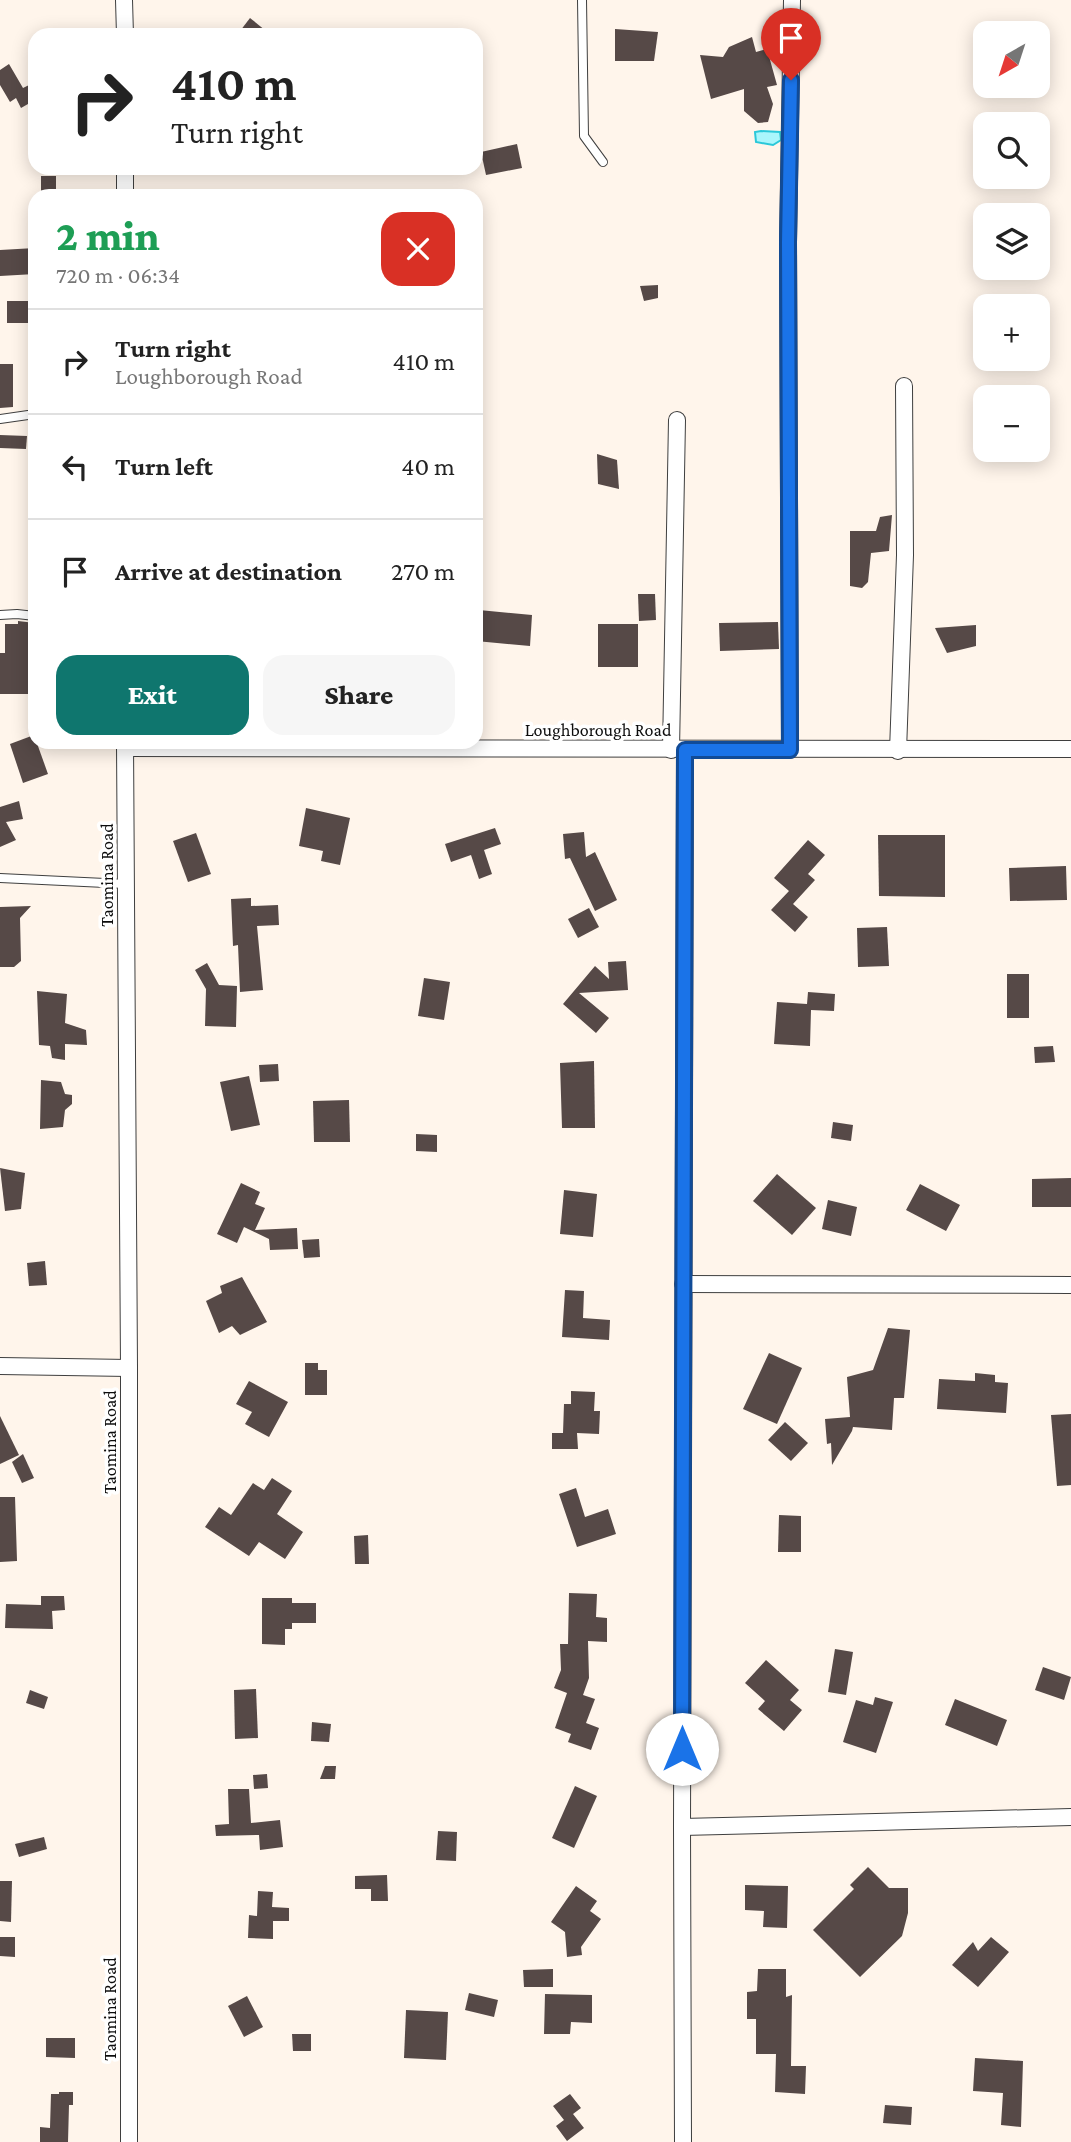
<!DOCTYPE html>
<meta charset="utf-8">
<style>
:root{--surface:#fff;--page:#f6f6f6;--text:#222;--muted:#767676;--line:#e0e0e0;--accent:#0f766e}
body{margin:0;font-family:"Crimson Pro",serif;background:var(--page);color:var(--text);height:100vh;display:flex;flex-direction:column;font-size:26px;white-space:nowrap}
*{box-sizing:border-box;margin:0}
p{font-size:23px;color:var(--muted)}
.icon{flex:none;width:38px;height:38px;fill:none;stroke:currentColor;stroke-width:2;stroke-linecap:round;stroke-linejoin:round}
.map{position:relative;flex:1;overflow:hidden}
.side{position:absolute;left:28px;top:189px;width:455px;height:560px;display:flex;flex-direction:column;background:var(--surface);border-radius:21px;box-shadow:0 4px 18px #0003}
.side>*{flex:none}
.top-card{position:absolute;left:28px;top:28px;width:455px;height:147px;border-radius:21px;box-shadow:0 4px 18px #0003;background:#fff;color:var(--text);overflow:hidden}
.needle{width:46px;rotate:219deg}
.controls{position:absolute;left:973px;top:21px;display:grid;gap:14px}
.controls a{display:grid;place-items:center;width:77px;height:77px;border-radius:14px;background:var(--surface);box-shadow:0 4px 18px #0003;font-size:35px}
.pin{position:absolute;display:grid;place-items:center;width:60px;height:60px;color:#fff;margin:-72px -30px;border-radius:50% 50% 50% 0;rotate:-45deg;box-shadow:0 0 7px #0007}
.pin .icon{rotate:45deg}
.me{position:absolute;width:77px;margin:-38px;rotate:0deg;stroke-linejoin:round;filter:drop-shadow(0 0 5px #0008)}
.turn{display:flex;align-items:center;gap:24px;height:147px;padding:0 28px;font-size:32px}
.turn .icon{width:91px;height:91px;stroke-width:2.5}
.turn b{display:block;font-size:49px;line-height:60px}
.round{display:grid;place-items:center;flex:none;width:74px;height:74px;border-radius:21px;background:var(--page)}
.overview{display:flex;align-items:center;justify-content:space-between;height:119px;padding:0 28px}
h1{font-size:42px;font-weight:800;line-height:52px;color:#1e9e55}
.cta{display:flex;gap:14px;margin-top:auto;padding:14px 28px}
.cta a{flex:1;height:80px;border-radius:21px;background:var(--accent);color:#fff;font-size:28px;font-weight:800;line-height:80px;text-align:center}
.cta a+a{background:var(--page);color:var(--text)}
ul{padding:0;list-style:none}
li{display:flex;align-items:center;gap:21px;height:105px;padding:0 28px;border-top:2px solid var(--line)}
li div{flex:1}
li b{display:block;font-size:26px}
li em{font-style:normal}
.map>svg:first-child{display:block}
</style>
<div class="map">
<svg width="1071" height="2142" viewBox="0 0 1071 2142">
<rect width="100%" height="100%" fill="#fff5eb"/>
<!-- water -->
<polygon fill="#aaf6fc" stroke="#2bc8d9" stroke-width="2" points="761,131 780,132 781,140 773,145 756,142 755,132"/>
<!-- building -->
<g fill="#564947">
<polygon points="250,18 271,35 237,35"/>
<polygon points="615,29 658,32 654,61 615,61"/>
<polygon points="752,37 756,52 767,49 777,85 767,87 773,104 768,122 758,123 744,111 744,89 711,99 700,55 723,57 729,47"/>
<polygon points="9,64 23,88 29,85 35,95 35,100 21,108 16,98 10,102 0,85 0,70"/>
<polygon points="517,144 522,168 486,175 481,152"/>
<rect x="41" y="176" width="15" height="20"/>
<polygon points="35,248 35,274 0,276 0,250"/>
<polygon points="658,285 658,298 644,301 640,286"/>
<rect x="7" y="301" width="28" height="22"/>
<polygon points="0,364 13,364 13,407 0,408"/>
<polygon points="0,435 27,436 26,449 0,448"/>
<polygon points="597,454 617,460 619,489 598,484"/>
<polygon points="892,515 889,551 871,553 868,582 862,588 850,586 850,531 876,531 880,517"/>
<polygon points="638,594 655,594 656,620 639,621"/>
<polygon points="479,610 532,615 530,646 476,641"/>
<polygon points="18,621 35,623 35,694 0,694 0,653 5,653 5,624 18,624"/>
<polygon points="778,622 779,649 720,651 719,623"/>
<rect x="598" y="624" width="40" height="43"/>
<polygon points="976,625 976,646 947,653 935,628"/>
<polygon points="34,735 48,774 23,783 10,744"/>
<polygon points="19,801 23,819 6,822 16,840 0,847 0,807"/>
<polygon points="306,808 350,818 340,865 321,861 323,851 299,846"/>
<polygon points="495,828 501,844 484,850 492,874 479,879 471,855 451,862 445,844"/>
<polygon points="584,832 586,857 595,852 617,900 595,911 570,858 565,859 563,834"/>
<polygon points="196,833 211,874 188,882 173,841"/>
<polygon points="878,835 945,835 945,897 879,896"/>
<polygon points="808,840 825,855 808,874 815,880 793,904 808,917 795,932 771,910 789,891 774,878"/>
<polygon points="1066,866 1067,900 1010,901 1009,868"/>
<polygon points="251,898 251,906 278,905 279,925 257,926 263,990 240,992 238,945 233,946 231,899"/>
<polygon points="31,906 20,918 21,961 14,967 0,967 0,907"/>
<polygon points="589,908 599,927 578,938 568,919"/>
<polygon points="887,927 889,966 858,967 857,928"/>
<polygon points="626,961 628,990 579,993 609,1018 596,1033 563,1004 595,966 609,979 608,962"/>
<polygon points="207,963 219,985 237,986 236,1027 205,1026 206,989 195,970"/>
<rect x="1007" y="974" width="22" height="44"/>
<polygon points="424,978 450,982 444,1020 418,1016"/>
<polygon points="37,991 67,994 65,1023 86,1030 87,1045 65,1044 65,1060 52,1058 50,1046 39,1045"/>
<polygon points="808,992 835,994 834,1011 811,1010 810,1046 774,1044 777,1002 807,1004"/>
<polygon points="1053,1046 1055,1062 1035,1063 1034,1047"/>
<polygon points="594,1061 595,1128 562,1128 560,1063"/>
<polygon points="278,1064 279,1081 260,1082 259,1065"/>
<polygon points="249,1076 260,1125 231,1131 220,1082"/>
<polygon points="41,1080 61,1082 65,1094 72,1095 72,1104 65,1110 63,1127 40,1129"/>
<polygon points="349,1100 350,1142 314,1142 313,1101"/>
<polygon points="833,1122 853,1125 851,1141 831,1138"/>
<polygon points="416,1134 437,1135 437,1152 416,1151"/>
<polygon points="0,1168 25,1173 21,1209 5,1211"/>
<polygon points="777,1174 816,1208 792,1235 753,1201"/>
<polygon points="1071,1178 1071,1207 1032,1207 1032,1179"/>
<polygon points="241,1183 260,1192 255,1204 265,1208 255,1230 297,1228 298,1249 270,1250 269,1239 244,1227 237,1243 217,1234"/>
<polygon points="920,1184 960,1205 946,1231 906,1210"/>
<polygon points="564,1190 597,1194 593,1237 560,1234"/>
<polygon points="828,1200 857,1207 851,1236 822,1229"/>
<polygon points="319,1239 320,1257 304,1258 302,1240"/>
<polygon points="45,1261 47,1285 29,1286 27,1263"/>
<polygon points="242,1277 267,1322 240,1335 232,1326 219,1333 206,1301 222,1293 220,1286"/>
<polygon points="565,1290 584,1291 583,1318 610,1320 609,1340 562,1337"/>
<polygon points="888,1328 910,1330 904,1398 894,1398 892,1430 853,1427 852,1431 832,1465 831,1443 827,1444 825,1419 850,1417 847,1377 873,1370"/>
<polygon points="769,1353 802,1368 777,1424 743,1409"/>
<polygon points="305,1363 318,1363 318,1370 327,1370 327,1395 305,1395"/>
<polygon points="975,1373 995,1375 995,1382 1008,1383 1006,1413 937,1409 939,1379 975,1381"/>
<polygon points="249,1381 288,1402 269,1437 245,1424 252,1412 236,1404"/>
<polygon points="571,1391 595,1392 594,1411 600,1411 599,1434 577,1433 578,1449 552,1449 552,1433 563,1433 564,1404 571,1404"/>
<polygon points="1071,1414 1071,1485 1057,1486 1051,1415"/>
<polygon points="0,1416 19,1455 0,1464"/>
<polygon points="785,1422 808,1443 791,1461 768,1440"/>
<polygon points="23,1454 34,1478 22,1483 12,1462"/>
<polygon points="272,1478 292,1491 277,1514 303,1532 285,1559 259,1542 249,1556 205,1527 219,1507 231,1515 253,1483 264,1490"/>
<polygon points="576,1488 585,1517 608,1509 616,1534 577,1547 559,1494"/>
<polygon points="0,1497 15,1497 17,1561 0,1562"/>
<polygon points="779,1515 801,1516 801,1552 778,1552"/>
<polygon points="368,1535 369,1564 355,1564 354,1536"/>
<polygon points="569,1593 597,1594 596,1617 607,1618 607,1642 588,1641 589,1678 583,1695 595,1699 586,1723 599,1728 591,1750 568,1742 571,1734 555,1728 567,1693 554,1688 561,1670 560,1644 568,1644"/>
<polygon points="41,1596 64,1596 65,1610 52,1611 53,1629 5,1628 6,1604 41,1605"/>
<polygon points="262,1598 292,1598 292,1603 316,1603 316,1623 292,1623 292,1629 285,1629 285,1645 262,1644"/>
<polygon points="835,1649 853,1652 846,1695 828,1692"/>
<polygon points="766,1660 799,1690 790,1700 802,1710 784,1731 758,1709 765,1701 745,1683"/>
<polygon points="1043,1667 1071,1677 1064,1700 1035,1690"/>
<polygon points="256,1689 258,1738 235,1739 234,1690"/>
<polygon points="30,1690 48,1697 44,1709 26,1703"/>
<polygon points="875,1697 893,1702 876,1753 843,1742 856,1700 873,1705"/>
<polygon points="955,1699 1007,1720 997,1746 945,1725"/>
<polygon points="312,1722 331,1724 329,1742 311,1741"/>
<polygon points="325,1766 336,1766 335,1779 320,1779"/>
<polygon points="267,1774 268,1788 254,1789 253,1775"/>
<polygon points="575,1786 597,1796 574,1848 552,1838"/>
<polygon points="228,1789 249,1789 251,1823 280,1820 283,1847 260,1850 259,1835 216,1836 215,1825 229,1824"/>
<polygon points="438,1831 457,1832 456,1861 436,1860"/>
<polygon points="44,1837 47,1849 19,1857 15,1844"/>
<polygon points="868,1867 889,1888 908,1888 908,1913 902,1936 860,1977 813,1930 854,1889 850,1885"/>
<polygon points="387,1875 388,1901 371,1901 371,1889 355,1889 355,1876"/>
<polygon points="0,1881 12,1881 11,1922 0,1921"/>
<polygon points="745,1885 788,1886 787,1928 763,1927 764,1911 745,1910"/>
<polygon points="576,1886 597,1901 590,1911 601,1919 581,1947 582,1955 567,1957 565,1932 551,1922"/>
<polygon points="258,1891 273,1892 272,1907 289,1908 289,1921 273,1921 273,1939 248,1938 249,1915 257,1916"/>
<polygon points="0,1937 15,1937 15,1957 0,1956"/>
<polygon points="991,1937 1009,1952 978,1987 952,1965 973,1942 978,1951"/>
<polygon points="553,1969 553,1987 524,1987 523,1970"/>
<polygon points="758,1969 786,1969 786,1997 792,1995 791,2066 806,2066 805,2094 775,2092 776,2054 756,2054 756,2019 747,2019 747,1992 757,1991"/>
<polygon points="469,1993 498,2000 494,2017 465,2010"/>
<polygon points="545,1994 592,1995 592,2023 571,2022 570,2034 544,2034"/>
<polygon points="247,1996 263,2027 244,2037 228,2006"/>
<polygon points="406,2010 448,2012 446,2060 404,2058"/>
<polygon points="292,2034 311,2034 311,2051 293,2051"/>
<polygon points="46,2038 75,2038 75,2058 46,2057"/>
<polygon points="975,2058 1023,2061 1021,2127 1001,2125 1003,2093 973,2091"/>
<polygon points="59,2092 73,2092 73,2105 69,2105 68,2142 40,2142 40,2127 50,2128 51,2094 59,2094"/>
<polygon points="570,2094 581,2108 573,2114 584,2128 567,2141 556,2126 564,2120 553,2106"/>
<polygon points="885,2105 912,2107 911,2125 883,2123"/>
</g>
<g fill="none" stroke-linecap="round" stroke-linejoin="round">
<defs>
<g id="service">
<polyline points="582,0 584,136 603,162"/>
<polyline points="0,419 35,414"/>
<polyline points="0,615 17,614 35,616"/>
<polyline points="0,878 126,884"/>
</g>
<g id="minor">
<polyline points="124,0 125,35"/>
<polyline points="125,168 125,196"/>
<polyline points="125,742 129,1368 129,2142"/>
<polyline points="125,748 1071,749"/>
<polyline points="671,750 677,420"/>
<polyline points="790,750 788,242 792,0"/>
<polyline points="898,751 905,555 904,386"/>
<polyline points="683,1284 1071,1285"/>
<polyline points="0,1366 129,1368"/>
<polyline points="682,1827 1071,1817"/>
<polyline points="683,2142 682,1827 685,750"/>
</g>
</defs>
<!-- service casing -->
<use href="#service" stroke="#3f3f3f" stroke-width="10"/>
<!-- minor casing -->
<use href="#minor" stroke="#3f3f3f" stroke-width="18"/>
<!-- service -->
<use href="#service" stroke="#fff" stroke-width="8"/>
<!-- minor -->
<use href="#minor" stroke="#fff" stroke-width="16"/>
</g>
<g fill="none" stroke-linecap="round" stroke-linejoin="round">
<defs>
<polyline id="route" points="682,1749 685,750 790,750 788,242 791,80"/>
</defs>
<!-- route casing -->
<use href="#route" stroke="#114b97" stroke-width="18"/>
<!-- route -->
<use href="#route" stroke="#1a73e8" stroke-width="12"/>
</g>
<g text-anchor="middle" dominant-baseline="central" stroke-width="7" stroke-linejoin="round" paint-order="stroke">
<!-- street labels -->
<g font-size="18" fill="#0c0c0c" stroke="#fff">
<text x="598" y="730">Loughborough Road</text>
<text transform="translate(107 875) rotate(-90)">Taomina Road</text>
<text transform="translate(110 1442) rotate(-90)">Taomina Road</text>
<text transform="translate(110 2009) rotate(-90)">Taomina Road</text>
</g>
</g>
</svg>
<div class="controls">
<a><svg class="needle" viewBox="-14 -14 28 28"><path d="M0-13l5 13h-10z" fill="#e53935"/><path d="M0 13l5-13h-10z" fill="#767676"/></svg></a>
<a><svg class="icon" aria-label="search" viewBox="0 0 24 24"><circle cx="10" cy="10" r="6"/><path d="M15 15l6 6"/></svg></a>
<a><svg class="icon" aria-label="layers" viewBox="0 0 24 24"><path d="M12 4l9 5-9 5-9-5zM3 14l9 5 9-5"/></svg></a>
<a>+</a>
<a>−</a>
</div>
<div class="pin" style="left:791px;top:80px;background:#d93025"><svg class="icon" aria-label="arrive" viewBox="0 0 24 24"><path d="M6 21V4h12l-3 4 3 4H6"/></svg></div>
<svg class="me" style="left:682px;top:1749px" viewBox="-20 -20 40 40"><circle r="19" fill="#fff"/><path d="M0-13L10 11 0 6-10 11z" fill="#1a73e8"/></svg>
<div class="top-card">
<div class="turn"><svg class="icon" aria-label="right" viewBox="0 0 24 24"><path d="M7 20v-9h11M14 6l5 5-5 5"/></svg><div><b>410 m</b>Turn right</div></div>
</div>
<section class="side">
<div class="overview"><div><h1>2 min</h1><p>720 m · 06:34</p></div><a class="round" style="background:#d93025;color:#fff"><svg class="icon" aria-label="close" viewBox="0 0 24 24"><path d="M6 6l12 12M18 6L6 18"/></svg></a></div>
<ul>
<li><svg class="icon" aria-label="right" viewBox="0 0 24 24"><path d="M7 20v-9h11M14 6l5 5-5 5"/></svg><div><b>Turn right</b><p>Loughborough Road</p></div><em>410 m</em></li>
<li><svg class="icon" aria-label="left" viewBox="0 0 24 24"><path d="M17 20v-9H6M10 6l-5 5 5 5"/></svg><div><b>Turn left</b></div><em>40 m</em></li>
<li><svg class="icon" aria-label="arrive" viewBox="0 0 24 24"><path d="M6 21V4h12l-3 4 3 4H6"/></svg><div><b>Arrive at destination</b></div><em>270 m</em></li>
</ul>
<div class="cta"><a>Exit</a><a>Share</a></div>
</section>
</div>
